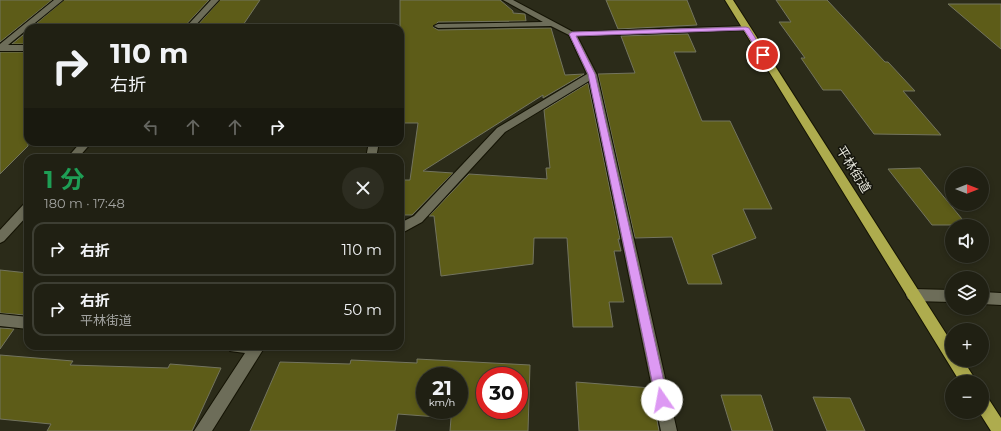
<!DOCTYPE html>
<html lang="ja">
<meta charset="utf-8">
<style>
:root{--surface:#202013;--page:#2d2d21;--text:#f1f3f6;--muted:#a2a3a0;--line:#3d3e33}
body{margin:0;font-family:Montserrat,"Noto Sans JP",sans-serif;background:var(--page);color:var(--text);height:100vh;display:flex;flex-direction:column;font-size:15px;white-space:nowrap}
*{box-sizing:border-box;margin:0}
p{font-size:13px;color:var(--muted)}
.icon{flex:none;width:22px;height:22px;fill:none;stroke:currentColor;stroke-width:2;stroke-linecap:round;stroke-linejoin:round}
.map{position:relative;flex:1;overflow:hidden}
.side{position:absolute;left:24px;top:154px;width:380px;height:196px;display:flex;flex-direction:column;background:var(--surface);border-radius:12px;box-shadow:0 2px 6px #0003,0 0 0 1px var(--line)}
.side>*{flex:none}
.banner{position:absolute;left:24px;top:24px;width:380px;height:122px;border-radius:12px;box-shadow:0 2px 6px #0003,0 0 0 1px var(--line);background:#202013;color:var(--text);overflow:hidden}
.needle{width:26px;rotate:90deg}
.buttons{position:absolute;left:945px;top:167px;display:grid;gap:8px}
.buttons a{display:grid;place-items:center;width:44px;height:44px;border-radius:50%;background:var(--surface);box-shadow:0 2px 6px #0003,0 0 0 1px var(--line);font-size:20px}
.speed{position:absolute;left:416px;top:367px;display:flex;gap:8px;font-size:20px;font-weight:700;text-align:center}
.speed>*{display:grid;place-content:center;width:52px;height:52px;border-radius:50%;background:var(--surface);box-shadow:0 2px 6px #0003,0 0 0 1px var(--line);line-height:1}
.speed small{font-size:10px;font-weight:400}
.speed .limit{border:6px solid #d22;background:#fff;color:#111}
.pin{position:absolute;display:grid;place-items:center;width:34px;height:34px;color:#fff;margin:-17px;border:2px solid #fff;border-radius:50%;box-shadow:0 1px 4px #0007}
.me{position:absolute;width:44px;margin:-22px;rotate:348deg;stroke-linejoin:round;filter:drop-shadow(0 0 3px #0008)}
.turn{display:flex;align-items:center;gap:14px;height:84px;padding:0 20px;font-size:18px}
.turn .icon{width:52px;height:52px;stroke-width:2.5}
.turn b{display:block;font-size:28px;line-height:34px}
.lanes{display:flex;align-items:center;height:38px;padding:0 20px;background:#0003;justify-content:center;gap:20px;direction:ltr}
.lanes .off{opacity:.35}
.round{display:grid;place-items:center;flex:none;width:42px;height:42px;border-radius:21px;background:var(--page)}
.head{display:flex;align-items:center;justify-content:space-between;height:68px;padding:0 20px}
h1{font-size:24px;font-weight:700;line-height:30px;color:#1e9e55}
ul{padding:0;list-style:none}
li{display:flex;align-items:center;gap:12px;height:54px;margin:0 8px 6px;padding:0 12px;border:2px solid var(--line);border-radius:12px}
li div{flex:1}
li b{display:block;font-size:15px}
li em{font-style:normal}
.map>svg:first-child{display:block}
</style>
<div class="map">
<svg width="1001" height="431" viewBox="0 0 1001 431">
<rect width="100%" height="100%" fill="#2b2b19"/>
<!-- building -->
<g fill="#5d5c18" stroke="#73745f" fill-rule="evenodd">
<polygon points="0,0 52,0 0,42"/>
<polygon points="64,0 209,0 184,27 31,28"/>
<polygon points="220,0 260,0 241,28 196,27"/>
<polygon points="400,0 500,0 513,11 513,13 525,14 526,21 438,22 433,27 438,30 551,28 565,75 584,74 543,98 543,95 423,171 453,173 412,215 400,215 400,180 410,180 418,123 400,123"/>
<polygon points="606,0 687,0 697,25 618,29"/>
<polygon points="776,0 827,0 885,62 888,62 915,91 903,91 941,135 874,134 841,90 823,90 801,58 805,58 779,22 791,22"/>
<polygon points="948,4 1001,4 1001,49"/>
<polygon points="28,31 28,44 12,44"/>
<polygon points="688,34 696,52 674,52 702,121 730,121 772,209 743,209 756,238 712,255 722,284 688,284 672,237 635,238 598,74 635,73 621,36"/>
<polygon points="0,52 28,52 28,146 0,174"/>
<polygon points="588,83 620,239 618,239 621,251 614,251 624,302 609,302 613,327 573,327 567,238 534,238 533,264 441,276 434,216 429,216 469,174 547,179 546,168 550,168 544,110"/>
<polygon points="920,168 967,225 932,225 888,169"/>
<polygon points="0,270 28,273 28,311 25,315 0,313"/>
<polygon points="0,328 14,329 0,349"/>
<polygon points="0,355 73,361 70,365 168,368 170,364 221,368 192,431 47,431 51,424 0,419"/>
<path d="M417,359l113,6 -2,66h-78l1,-13 -53,-4 -3,17h-145l30,-69 70,2 1,-4 66,3zM425,376h34v34h-34zM485,376h34v34h-34z"/>
<polygon points="576,382 651,388 659,431 579,431"/>
<polygon points="721,395 761,395 773,431 732,431"/>
<polygon points="813,397 850,398 865,431 827,431"/>
</g>
<g fill="none" stroke-linecap="round" stroke-linejoin="round">
<defs>
<g id="minor">
<polygon points="54,0 63,0 8,45 28,45 28,51 0,51 0,44"/>
<polygon points="211,0 219,0 193,28 185,28"/>
<polygon points="503,0 513,0 573,32 746,26 750,28 746,30 577,36 597,75 677,431 661,431 589,81 505,132 422,222 400,234 400,223 414,216 497,128 587,74 569,35 551,26 438,28 434,26 438,24 543,22"/>
<polygon points="81,142 92,142 78,158 67,158"/>
<polygon points="369,142 379,142 376,158 366,158"/>
<polygon points="28,203 28,215 4,241 0,243 0,230 24,204"/>
<polygon points="913,289 952,290 952,302 913,301 908,299 906,295 908,291"/>
<polygon points="982,292 1001,293 1001,305 982,304"/>
<polygon points="0,314 28,317 28,329 0,326"/>
<polygon points="228,346 263,346 264,348 212,431 194,431 245,353 230,351"/>
</g>
<g id="highway">
<polygon points="725,0 733,0 952,343 952,360 963,360 977,382 960,382"/>
<polygon points="982,395 988,398 1001,418 1001,431 991,431 979,412 982,412"/>
</g>
</defs>
<!-- minor casing -->
<use href="#minor" stroke="#141304" stroke-width="2"/>
<!-- highway casing -->
<use href="#highway" stroke="#141304" stroke-width="2"/>
<!-- minor -->
<use href="#minor" fill="#6d6d59" fill-rule="evenodd"/>
<!-- highway -->
<use href="#highway" fill="#aeac4e" fill-rule="evenodd"/>
</g>
<!-- route -->
<polygon fill="#dd99f3" stroke="#90639e" points="746,27 749,28 766,55 765,56 761,56 744,30 576,36 595,74 668,400 666,404 662,406 658,404 656,400 588,74 569,34 572,32"/>
<g text-anchor="middle" dominant-baseline="central" stroke-width="3" stroke-linejoin="round" paint-order="stroke">
<!-- street labels -->
<g font-size="13" fill="#e6e6db" stroke="#13130b">
<text transform="translate(854 169) rotate(58)">平林街道</text>
</g>
</g>
</svg>
<div class="buttons">
<a><svg class="needle" viewBox="-14 -14 28 28"><path d="M0-13l5 13h-10z" fill="#e53935"/><path d="M0 13l5-13h-10z" fill="#a2a3a0"/></svg></a>
<a><svg class="icon" aria-label="sound" viewBox="0 0 24 24"><path d="M4 9h4l5-4v14l-5-4H4zM17 9q2 3 0 6"/></svg></a>
<a><svg class="icon" aria-label="layers" viewBox="0 0 24 24"><path d="M12 4l9 5-9 5-9-5zM3 14l9 5 9-5"/></svg></a>
<a>+</a>
<a>−</a>
</div>
<div class="speed"><div>21<small>km/h</small></div><div class="limit">30</div></div>
<div class="pin" style="left:763px;top:55px;background:#d93025"><svg class="icon" aria-label="arrive" viewBox="0 0 24 24"><path d="M6 21V4h12l-3 4 3 4H6"/></svg></div>
<svg class="me" style="left:662px;top:400px" viewBox="-20 -20 40 40"><circle r="19" fill="#fff"/><path d="M0-13L10 11 0 6-10 11z" fill="#dd99f3"/></svg>
<div class="banner">
<div class="turn"><svg class="icon" aria-label="right" viewBox="0 0 24 24"><path d="M7 20v-9h11M14 6l5 5-5 5"/></svg><div><b>110 m</b>右折</div></div>
<div class="lanes"><svg class="icon off" aria-label="left" viewBox="0 0 24 24"><path d="M17 20v-9H6M10 6l-5 5 5 5"/></svg><svg class="icon off" aria-label="ahead" viewBox="0 0 24 24"><path d="M12 20V5M6 11l6-6 6 6"/></svg><svg class="icon off" aria-label="ahead" viewBox="0 0 24 24"><path d="M12 20V5M6 11l6-6 6 6"/></svg><svg class="icon" aria-label="right" viewBox="0 0 24 24"><path d="M7 20v-9h11M14 6l5 5-5 5"/></svg></div>
</div>
<section class="side">
<div class="head"><div><h1>1 分</h1><p>180 m · 17:48</p></div><a class="round"><svg class="icon" aria-label="close" viewBox="0 0 24 24"><path d="M6 6l12 12M18 6L6 18"/></svg></a></div>
<ul>
<li><svg class="icon" aria-label="right" viewBox="0 0 24 24"><path d="M7 20v-9h11M14 6l5 5-5 5"/></svg><div><b>右折</b></div><em>110 m</em></li>
<li><svg class="icon" aria-label="right" viewBox="0 0 24 24"><path d="M7 20v-9h11M14 6l5 5-5 5"/></svg><div><b>右折</b><p>平林街道</p></div><em>50 m</em></li>
</ul>
</section>
</div>
